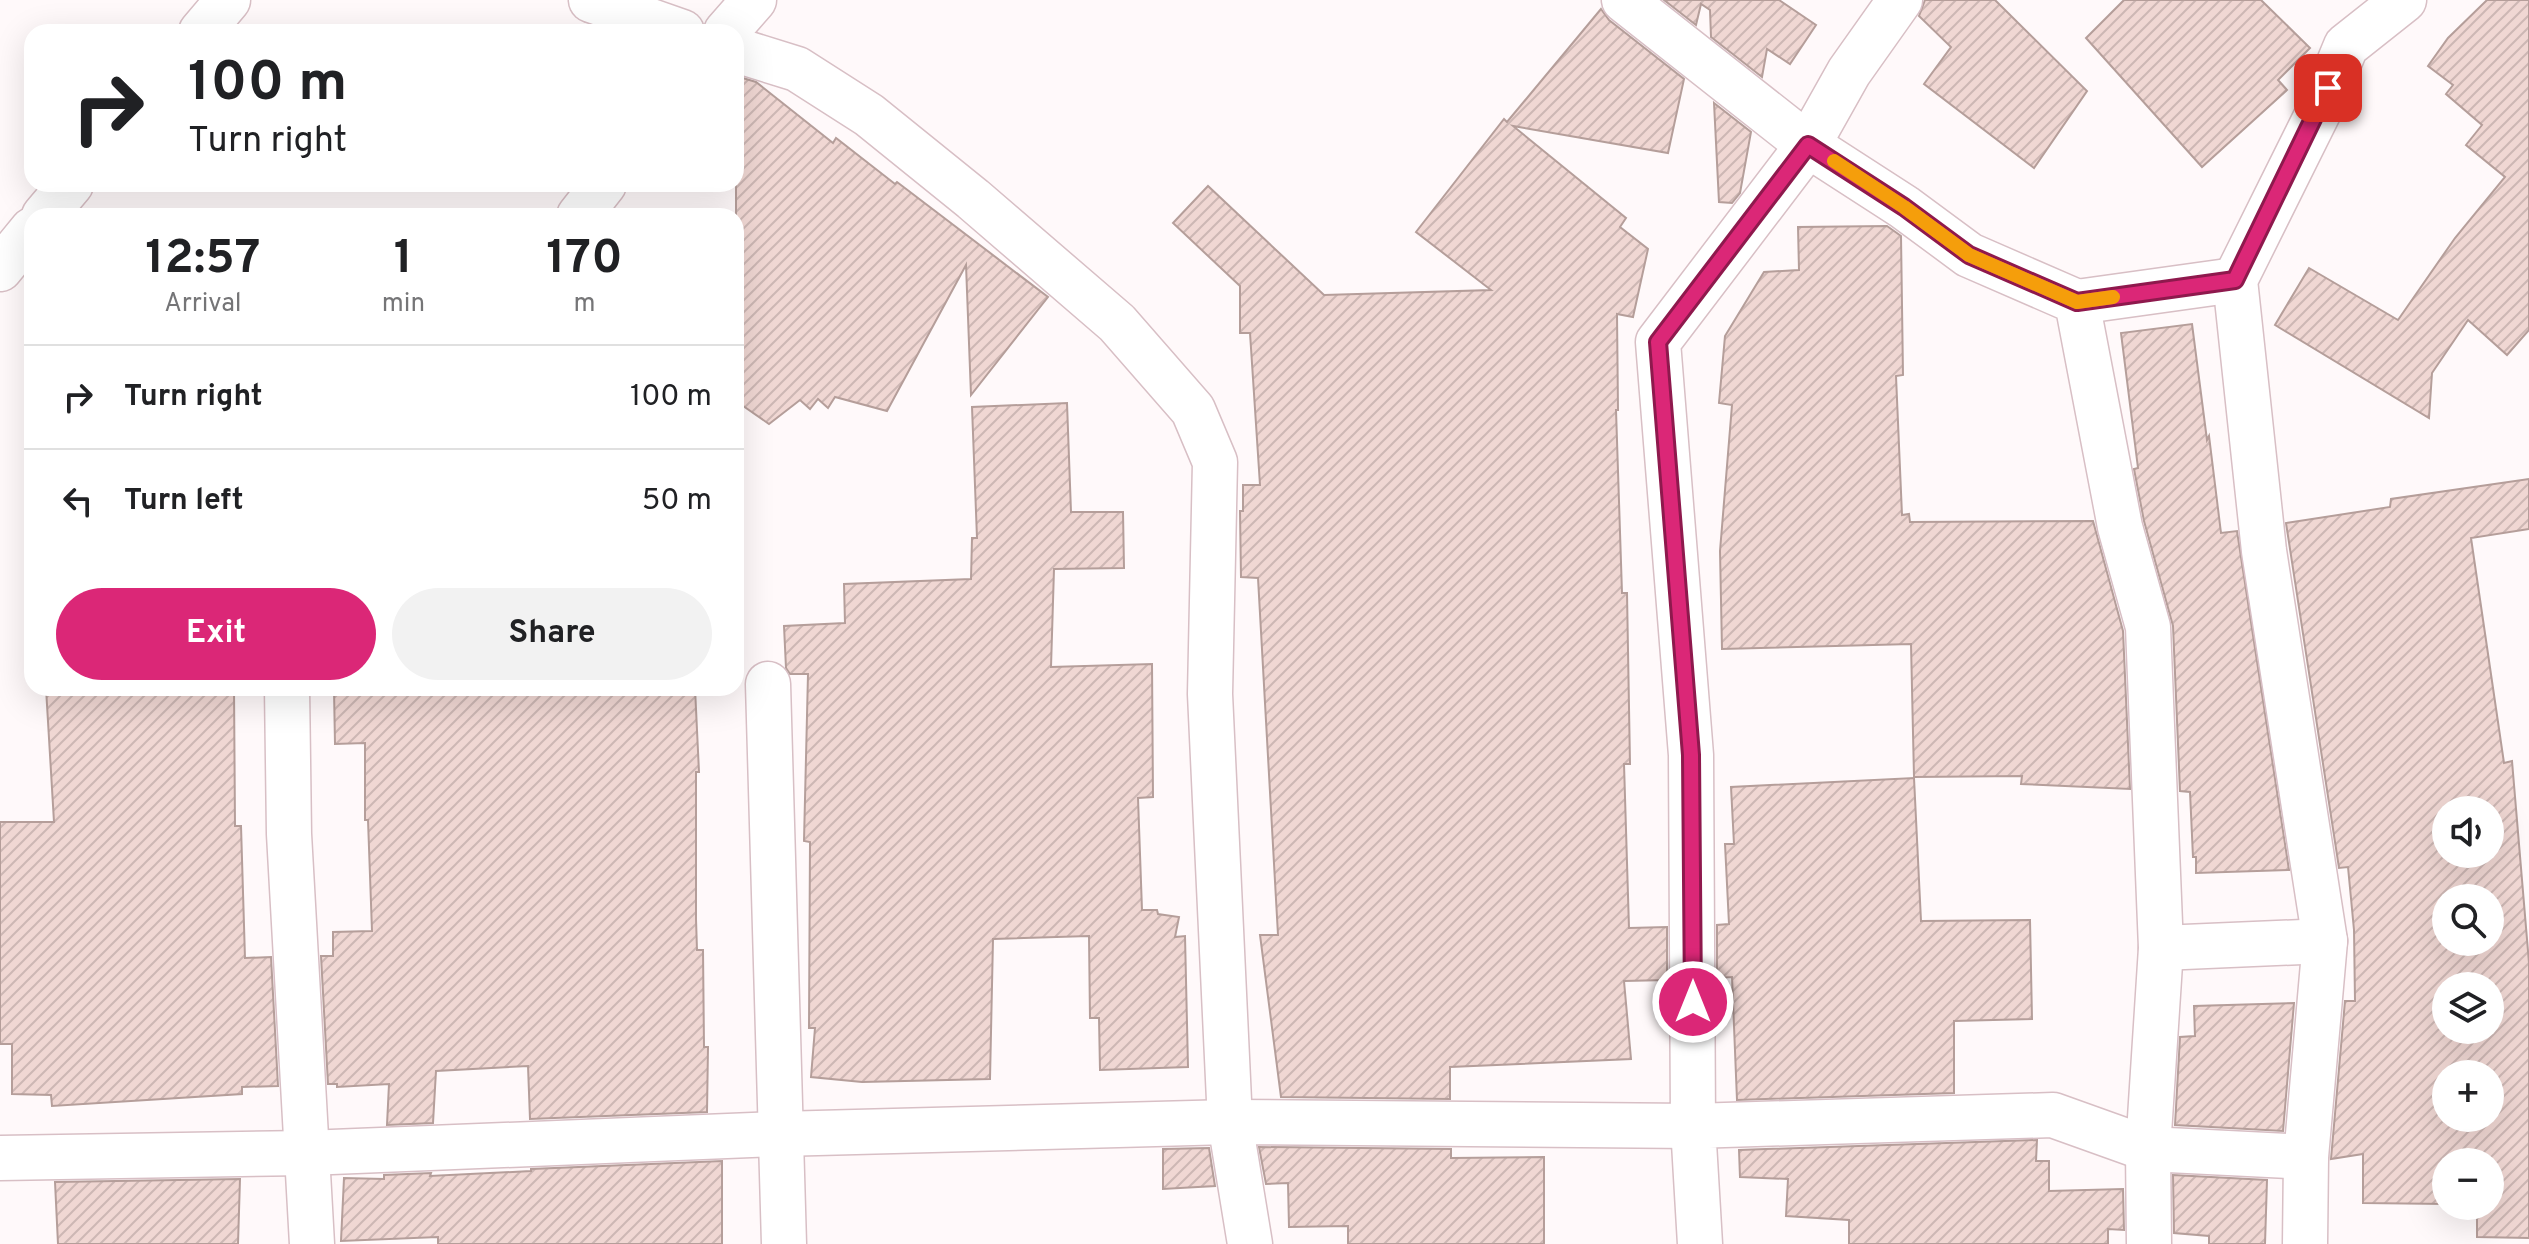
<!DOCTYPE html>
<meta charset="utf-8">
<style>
:root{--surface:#fff;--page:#f2f2f2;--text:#202124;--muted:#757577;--line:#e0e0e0;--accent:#db2777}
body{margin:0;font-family:Overpass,sans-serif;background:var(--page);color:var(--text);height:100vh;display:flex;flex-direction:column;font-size:30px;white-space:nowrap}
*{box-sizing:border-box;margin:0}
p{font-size:26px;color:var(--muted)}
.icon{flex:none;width:44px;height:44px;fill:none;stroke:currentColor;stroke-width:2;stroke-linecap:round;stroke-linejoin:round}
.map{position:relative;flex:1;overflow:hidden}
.details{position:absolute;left:24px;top:208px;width:720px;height:488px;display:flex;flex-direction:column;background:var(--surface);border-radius:24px;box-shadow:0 8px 32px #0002}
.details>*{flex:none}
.guide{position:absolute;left:24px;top:24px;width:720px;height:168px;border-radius:24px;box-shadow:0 8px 32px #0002;background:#fff;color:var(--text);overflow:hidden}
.controls{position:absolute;left:2432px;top:796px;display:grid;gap:16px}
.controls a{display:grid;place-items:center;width:72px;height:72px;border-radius:50%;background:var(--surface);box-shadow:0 8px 32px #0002;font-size:40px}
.pin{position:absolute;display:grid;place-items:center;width:68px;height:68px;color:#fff;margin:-34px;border-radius:16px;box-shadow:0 4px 12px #0006}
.me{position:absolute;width:88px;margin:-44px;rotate:0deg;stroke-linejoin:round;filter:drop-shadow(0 0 6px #0008)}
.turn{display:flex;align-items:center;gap:28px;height:168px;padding:0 32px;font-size:36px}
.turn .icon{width:104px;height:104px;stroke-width:2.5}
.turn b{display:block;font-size:56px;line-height:68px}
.eta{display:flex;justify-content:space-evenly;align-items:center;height:136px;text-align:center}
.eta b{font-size:48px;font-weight:700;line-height:56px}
.button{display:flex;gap:16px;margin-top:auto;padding:16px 32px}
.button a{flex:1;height:92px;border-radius:48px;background:var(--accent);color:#fff;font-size:32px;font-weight:700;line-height:92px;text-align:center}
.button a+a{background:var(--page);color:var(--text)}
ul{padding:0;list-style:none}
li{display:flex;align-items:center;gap:24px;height:104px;padding:0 32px;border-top:2px solid var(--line)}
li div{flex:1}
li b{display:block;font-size:30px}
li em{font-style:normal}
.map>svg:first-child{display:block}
</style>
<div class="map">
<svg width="2529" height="1244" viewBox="0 0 2529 1244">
<defs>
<pattern id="building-hatch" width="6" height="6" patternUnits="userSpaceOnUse" patternTransform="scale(2)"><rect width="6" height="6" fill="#f0d7d3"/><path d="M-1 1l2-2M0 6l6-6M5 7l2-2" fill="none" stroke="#cdb7b4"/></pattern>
</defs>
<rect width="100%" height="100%" fill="#fff9fa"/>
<!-- building -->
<g fill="url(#building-hatch)" stroke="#b59e9a" stroke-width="2" fill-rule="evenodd">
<polygon points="1664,0 1779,0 1816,25 1790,64 1767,49 1762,77 1711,37 1710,10 1701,4 1696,25"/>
<polygon points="1925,0 1995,0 2087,91 2034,168 1924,84 1951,47 1919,16"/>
<polygon points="2124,0 2261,0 2310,48 2278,80 2287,90 2202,167 2086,38"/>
<polygon points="2487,0 2529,0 2529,330 2507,355 2468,320 2432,373 2429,418 2275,325 2309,268 2398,320 2455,238 2505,177 2466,145 2482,125 2446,94 2453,85 2428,66 2448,38"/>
<polygon points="1601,9 1609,20 1684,79 1668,153 1513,126 1626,218 1620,227 1648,249 1633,317 1617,314 1618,410 1616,410 1622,593 1627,593 1630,764 1624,764 1629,928 1667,927 1667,980 1624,981 1631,1059 1450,1067 1450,1099 1281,1097 1260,935 1278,935 1258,578 1241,577 1240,511 1243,511 1243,485 1260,485 1250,333 1240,333 1240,286 1173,223 1208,186 1324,295 1491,290 1416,232 1504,119 1507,122"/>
<polygon points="736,76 756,82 833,143 836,138 895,184 897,182 1048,297 971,395 966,265 887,411 835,397 828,408 818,399 810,409 800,400 769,424 736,401"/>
<polygon points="1714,103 1751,132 1740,193 1732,203 1719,202"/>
<polygon points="1887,226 1901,236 1903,375 1896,376 1902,515 1909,514 1910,522 2093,521 2123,631 2130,789 2021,784 2022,776 1914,777 1911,644 1722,649 1720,551 1732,405 1719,403 1725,336 1764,272 1799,270 1798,227"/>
<polygon points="2192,324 2207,440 2209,436 2221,533 2237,531 2289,870 2196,873 2196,857 2193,857 2190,792 2180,791 2173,626 2144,521 2134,469 2138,468 2121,333"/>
<polygon points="1067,403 1071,512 1123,512 1124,568 1054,569 1051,667 1152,664 1153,797 1138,798 1142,910 1157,910 1158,914 1179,917 1175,937 1185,936 1188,1067 1100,1070 1099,1018 1090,1018 1089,936 993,939 990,1079 862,1082 811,1077 815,1028 809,1028 810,842 804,841 808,674 790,674 786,668 784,626 845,623 844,584 971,579 972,538 977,538 972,407"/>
<path d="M2529,479v50l-58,9 33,225 8,-2 17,202v275l-52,-1v-31h13v-44h-44v42l-83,-1v-49l-32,5 14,-158h10l-1,-71 -6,-63 -9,1 -53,-345 104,-16 1,-8zM2446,810h44v44h-44zM2446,898h44v44h-44zM2446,986h44v44h-44zM2446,1074h44v44h-44z"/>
<polygon points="46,688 234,688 235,826 241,826 245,958 271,957 278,1086 242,1087 242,1094 52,1106 51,1095 12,1094 12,1044 0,1044 0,822 54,822"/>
<polygon points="427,688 695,688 699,772 696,772 696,919 697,950 703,950 704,1047 708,1047 707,1112 530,1119 528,1066 436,1071 433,1123 387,1125 389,1084 337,1087 337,1084 328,1084 321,956 333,956 333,932 372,931 368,820 365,820 365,743 335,744 334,690"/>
<polygon points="1914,778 1921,921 2030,920 2032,1019 1954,1021 1954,1093 1737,1100 1732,977 1717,978 1717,925 1729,924 1725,844 1734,844 1731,787"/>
<polygon points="2294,1003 2283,1131 2175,1125 2180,1037 2195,1036 2194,1006"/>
<polygon points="2037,1140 2036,1161 2049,1161 2049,1191 2123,1189 2124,1230 2108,1229 2108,1244 1849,1244 1849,1220 1786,1216 1788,1179 1740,1177 1739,1150"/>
<polygon points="1259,1147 1451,1149 1451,1158 1544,1157 1544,1244 1348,1244 1348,1226 1289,1227 1288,1183 1266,1184"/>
<polygon points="1209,1148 1215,1186 1163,1189 1163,1149"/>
<polygon points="722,1161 722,1244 438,1244 438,1237 341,1241 344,1178 384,1179 384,1175 431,1173 430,1176 531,1171 531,1169"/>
<polygon points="2173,1175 2267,1180 2265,1244 2209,1244 2209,1236 2174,1233"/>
<polygon points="240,1179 238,1244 58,1244 55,1182"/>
</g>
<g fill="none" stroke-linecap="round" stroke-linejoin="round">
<defs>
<g id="minor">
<polyline points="591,0 682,32"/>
<polyline points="1624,0 1808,145 1904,207 1969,255 2077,302 2120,527 2148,627 2161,948 2148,1149 2149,1244"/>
<polyline points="201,32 228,0"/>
<polyline points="726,32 754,0"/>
<polyline points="736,50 797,69 869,115 973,199 1117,323 1193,410 1215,462 1210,694 1230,1122 1250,1244"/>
<polyline points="44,216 71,184"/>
<polyline points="579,216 604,184"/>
<polyline points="0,269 32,230"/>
<polyline points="2077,302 2235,280"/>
<polyline points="768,684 784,1244"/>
<polyline points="287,688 289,834 312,1244"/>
<polyline points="2161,948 2325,941"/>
<polyline points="0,1158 307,1153 779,1134 1230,1122 1693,1126 1691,755 1658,342 1808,145 1849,72 1900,0"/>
<polyline points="1700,1244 1693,1126 2053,1115 2148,1149 2306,1157"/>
<polyline points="2305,1244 2306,1157 2325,941 2264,551 2235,280 2320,109 2346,46 2404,0"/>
</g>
</defs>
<!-- minor casing -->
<use href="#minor" stroke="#d8bfc5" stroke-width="47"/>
<!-- minor -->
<use href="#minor" stroke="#fff" stroke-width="44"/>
</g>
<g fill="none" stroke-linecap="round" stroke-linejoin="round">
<defs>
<polyline id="route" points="1693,1002 1691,755 1658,342 1808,145 1904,207 1969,255 2077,302 2235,280 2328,88"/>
</defs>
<!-- route casing -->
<use href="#route" stroke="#8e194d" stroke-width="20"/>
<!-- route -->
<use href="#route" stroke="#db2777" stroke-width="14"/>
<!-- slow -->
<polyline stroke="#f59e0b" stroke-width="14" points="1834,161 1904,207 1969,255 2077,302 2113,297"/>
</g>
</svg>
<div class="controls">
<a><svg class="icon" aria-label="sound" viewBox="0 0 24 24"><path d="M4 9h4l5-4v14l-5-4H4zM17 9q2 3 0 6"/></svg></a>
<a><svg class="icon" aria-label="search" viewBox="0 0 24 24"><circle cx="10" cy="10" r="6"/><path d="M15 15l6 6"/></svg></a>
<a><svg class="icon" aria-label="layers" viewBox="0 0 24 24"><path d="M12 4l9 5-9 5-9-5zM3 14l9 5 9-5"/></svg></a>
<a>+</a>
<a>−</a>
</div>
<div class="pin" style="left:2328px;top:88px;background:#d93025"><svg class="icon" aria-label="arrive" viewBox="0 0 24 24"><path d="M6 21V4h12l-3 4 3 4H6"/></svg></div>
<svg class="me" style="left:1693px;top:1002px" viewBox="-20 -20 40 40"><circle r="17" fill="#db2777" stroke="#fff" stroke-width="3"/><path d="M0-11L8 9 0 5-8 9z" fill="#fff"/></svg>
<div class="guide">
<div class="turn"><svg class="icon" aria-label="right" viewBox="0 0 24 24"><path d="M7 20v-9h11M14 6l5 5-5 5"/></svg><div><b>100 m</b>Turn right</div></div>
</div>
<section class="details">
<div class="eta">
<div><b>12:57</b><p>Arrival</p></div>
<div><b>1</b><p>min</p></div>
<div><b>170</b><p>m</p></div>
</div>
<ul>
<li><svg class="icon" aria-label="right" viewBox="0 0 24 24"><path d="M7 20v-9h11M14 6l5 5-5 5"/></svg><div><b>Turn right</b></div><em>100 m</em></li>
<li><svg class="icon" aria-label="left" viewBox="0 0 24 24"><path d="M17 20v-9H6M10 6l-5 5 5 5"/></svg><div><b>Turn left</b></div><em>50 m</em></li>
</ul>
<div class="button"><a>Exit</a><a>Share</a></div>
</section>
</div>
